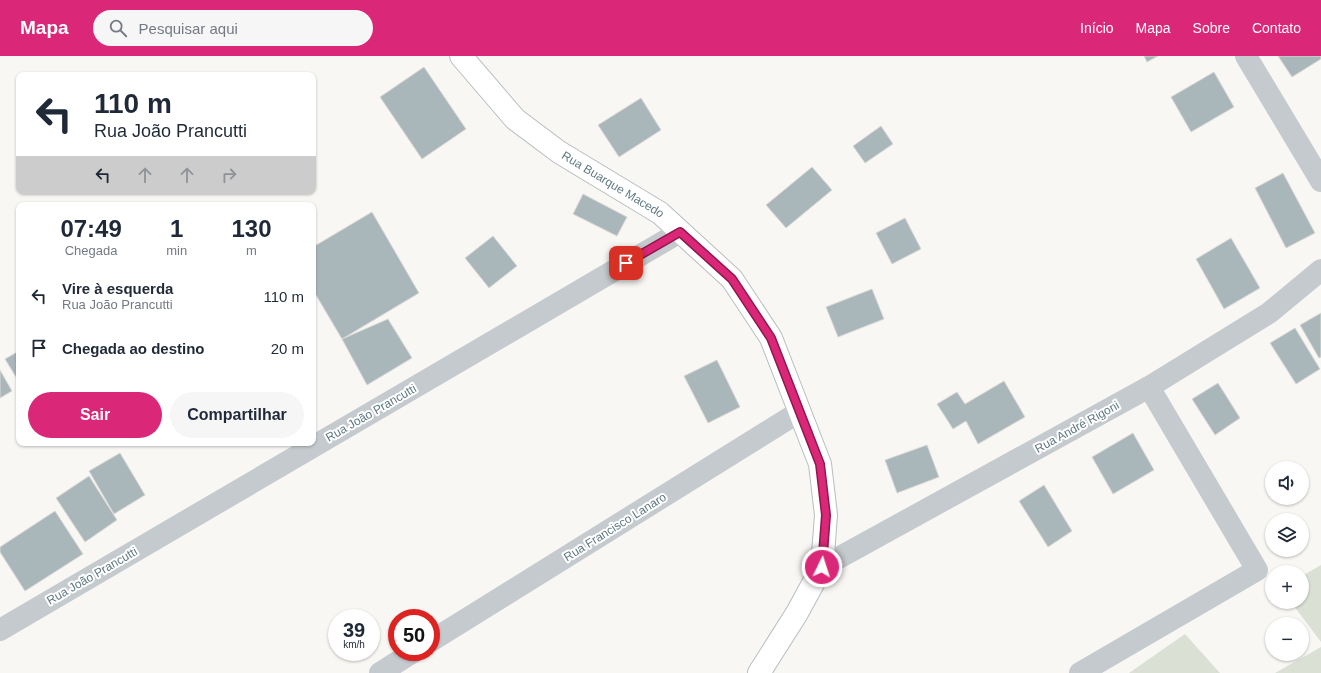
<!DOCTYPE html>
<html lang="pt">
<meta charset="utf-8">
<style>
:root{--surface:#fff;--page:#f6f6f7;--text:#1f2937;--muted:#747a83;--accent:#db2777}
body{margin:0;font-family:Arial,sans-serif;background:var(--page);color:var(--text);height:100vh;display:flex;flex-direction:column;font-size:15px;white-space:nowrap}
*{box-sizing:border-box;margin:0}
p{font-size:13px;color:var(--muted)}
.icon{flex:none;width:22px;height:22px;fill:none;stroke:currentColor;stroke-width:2;stroke-linecap:round;stroke-linejoin:round}
.map{position:relative;flex:1;overflow:hidden}
.panel{position:absolute;left:16px;top:146px;width:300px;height:244px;display:flex;flex-direction:column;background:var(--surface);border-radius:8px;box-shadow:0 1px 3px #0004}
.panel>*{flex:none}
.banner{position:absolute;left:16px;top:16px;width:300px;height:122px;border-radius:8px;box-shadow:0 1px 3px #0004;background:#fff;color:var(--text);overflow:hidden}
.fabs{position:absolute;left:1265px;top:405px;display:grid;gap:8px}
.fabs a{display:grid;place-items:center;width:44px;height:44px;border-radius:50%;background:var(--surface);box-shadow:0 1px 3px #0004;font-size:20px}
.speed{position:absolute;left:328px;top:553px;display:flex;gap:8px;font-size:20px;font-weight:700;text-align:center}
.speed>*{display:grid;place-content:center;width:52px;height:52px;border-radius:50%;background:var(--surface);box-shadow:0 1px 3px #0004;line-height:1}
.speed small{font-size:10px;font-weight:400}
.speed .limit{border:6px solid #d22;background:#fff;color:#111}
.pin{position:absolute;display:grid;place-items:center;width:34px;height:34px;color:#fff;margin:-17px;border-radius:8px;box-shadow:0 2px 6px #0006}
.me{position:absolute;width:44px;margin:-22px;rotate:4deg;stroke-linejoin:round;filter:drop-shadow(0 0 3px #0008)}
.turn{display:flex;align-items:center;gap:14px;height:84px;padding:0 12px;font-size:18px}
.turn .icon{width:52px;height:52px;stroke-width:2.5}
.turn b{display:block;font-size:28px;line-height:34px}
.lanes{display:flex;align-items:center;height:38px;padding:0 12px;background:#0003;justify-content:center;gap:20px;direction:ltr}
.lanes .off{opacity:.35}
.eta{display:flex;justify-content:space-evenly;align-items:center;height:68px;text-align:center}
.eta b{font-size:24px;font-weight:800;line-height:28px}
.primary-button{display:flex;gap:8px;margin-top:auto;padding:8px 12px}
.primary-button a{flex:1;height:46px;border-radius:24px;background:var(--accent);color:#fff;font-size:16px;font-weight:800;line-height:46px;text-align:center}
.primary-button a+a{background:var(--page);color:var(--text)}
ul{padding:0;list-style:none}
li{display:flex;align-items:center;gap:12px;height:52px;padding:0 12px}
li div{flex:1}
li b{display:block;font-size:15px}
li em{font-style:normal}
header{display:flex;align-items:center;gap:24px;box-sizing:border-box;height:56px;padding:0 20px;background:var(--accent);color:#fff}
header strong{font-size:19px}
nav{display:flex;gap:22px;margin-inline-start:auto;font-size:14px}
.search{width:280px;height:36px;background:var(--page);display:flex;align-items:center;gap:10px;box-sizing:border-box;padding:0 14px;border-radius:22px;color:var(--muted);font-size:15px}
.map>svg:first-child{display:block}
</style>
<header>
<strong>Mapa</strong>
<div class="search"><svg class="icon" aria-label="search" viewBox="0 0 24 24"><circle cx="10" cy="10" r="6"/><path d="M15 15l6 6"/></svg>Pesquisar aqui</div>
<nav><a>Início</a><a>Mapa</a><a>Sobre</a><a>Contato</a></nav>
</header>
<div class="map">
<svg width="1321" height="617" viewBox="0 0 1321 617">
<rect width="100%" height="100%" fill="#f8f7f4"/>
<!-- green -->
<g fill="#dae0d4">
<polygon points="1321,509 1321,586 1291,546 1302,546 1302,520"/>
<polygon points="1185,578 1220,617 1129,617"/>
<polygon points="1321,591 1321,617 1275,617"/>
</g>
<!-- building -->
<g fill="#aab7ba" stroke="#d9d9d6">
<polygon points="1144,0 1158,0 1147,6"/>
<polygon points="1278,0 1321,0 1321,3 1292,21"/>
<polygon points="424,11 466,73 422,103 380,41"/>
<polygon points="1214,16 1234,51 1191,76 1171,41"/>
<polygon points="641,42 661,74 619,101 598,69"/>
<polygon points="881,70 893,88 865,107 853,90"/>
<polygon points="812,111 832,134 786,172 766,149"/>
<polygon points="1283,117 1315,177 1286,192 1255,132"/>
<polygon points="583,138 627,161 617,180 573,158"/>
<polygon points="372,156 419,237 342,283 313,234 313,191"/>
<polygon points="905,162 921,193 892,208 876,177"/>
<polygon points="493,180 517,210 489,232 465,202"/>
<polygon points="1231,182 1260,232 1224,253 1196,203"/>
<polygon points="872,233 884,263 838,281 826,251"/>
<polygon points="1321,257 1321,301 1319,302 1300,269"/>
<polygon points="388,263 412,302 367,329 342,283"/>
<polygon points="1295,272 1320,313 1296,328 1270,287"/>
<polygon points="19,295 19,326 5,303"/>
<polygon points="717,304 740,351 708,367 684,320"/>
<polygon points="0,314 12,335 0,342"/>
<polygon points="1004,325 1025,361 978,388 966,365 953,373 937,348 957,336 965,348"/>
<polygon points="1218,327 1240,362 1215,379 1192,343"/>
<polygon points="1133,377 1154,414 1113,438 1092,401"/>
<polygon points="927,389 939,421 897,437 885,404"/>
<polygon points="120,397 145,439 114,458 89,415"/>
<polygon points="89,420 117,464 85,486 56,442"/>
<polygon points="1044,429 1072,475 1048,491 1019,445"/>
<polygon points="55,455 83,498 25,535 0,496 0,491"/>
</g>
<g fill="none" stroke-linecap="round" stroke-linejoin="round">
<defs>
<g id="major">
<path id="s1" d="M461,0l54,63 44,33 101,61 72,66 39,59 49,126 6,51 -4,52 -25,46 -38,60"/>
</g>
</defs>
<!-- major casing -->
<use href="#major" stroke="#b7bec0" stroke-width="24"/>
<!-- minor -->
<g stroke="#c4cacd" stroke-width="22">
<polyline points="1246,0 1321,125"/>
<polyline points="822,511 1149,331 1269,257 1321,214"/>
<polyline points="0,574 680,176"/>
<polyline points="431,585 799,356"/>
<polyline points="380,617 413,596"/>
<polyline points="1080,617 1257,514 1149,331"/>
</g>
<!-- major -->
<use href="#major" stroke="#fff" stroke-width="22"/>
</g>
<g fill="none" stroke-linecap="round" stroke-linejoin="round">
<defs>
<polyline id="route" points="626,207 680,176 732,223 771,282 820,408 826,459 822,511"/>
</defs>
<!-- route casing -->
<use href="#route" stroke="#8e194d" stroke-width="10"/>
<!-- route -->
<use href="#route" stroke="#db2777" stroke-width="7"/>
</g>
<g text-anchor="middle" dominant-baseline="central" stroke-width="4" stroke-linejoin="round" paint-order="stroke">
<!-- street labels -->
<g font-size="12" fill="#5f7882" stroke="#fff">
<text stroke="none"><textPath href="#s1" startOffset="201">Rua Buarque Macedo</textPath></text>
<text transform="translate(371 357) rotate(-30)">Rua João Prancutti</text>
<text transform="translate(1077 371) rotate(-29)">Rua André Rigoni</text>
<text transform="translate(615 471) rotate(-32)">Rua Francisco Lanaro</text>
<text transform="translate(92 520) rotate(-30)">Rua João Prancutti</text>
</g>
</g>
</svg>
<div class="fabs">
<a><svg class="icon" aria-label="sound" viewBox="0 0 24 24"><path d="M4 9h4l5-4v14l-5-4H4zM17 9q2 3 0 6"/></svg></a>
<a><svg class="icon" aria-label="layers" viewBox="0 0 24 24"><path d="M12 4l9 5-9 5-9-5zM3 14l9 5 9-5"/></svg></a>
<a>+</a>
<a>−</a>
</div>
<div class="speed"><div>39<small>km/h</small></div><div class="limit">50</div></div>
<div class="pin" style="left:626px;top:207px;background:#d93025"><svg class="icon" aria-label="arrive" viewBox="0 0 24 24"><path d="M6 21V4h12l-3 4 3 4H6"/></svg></div>
<svg class="me" style="left:822px;top:511px" viewBox="-20 -20 40 40"><circle r="17" fill="#db2777" stroke="#fff" stroke-width="3"/><path d="M0-11L8 9 0 5-8 9z" fill="#fff"/></svg>
<div class="banner">
<div class="turn"><svg class="icon" aria-label="left" viewBox="0 0 24 24"><path d="M17 20v-9H6M10 6l-5 5 5 5"/></svg><div><b>110 m</b>Rua João Prancutti</div></div>
<div class="lanes"><svg class="icon" aria-label="left" viewBox="0 0 24 24"><path d="M17 20v-9H6M10 6l-5 5 5 5"/></svg><svg class="icon off" aria-label="ahead" viewBox="0 0 24 24"><path d="M12 20V5M6 11l6-6 6 6"/></svg><svg class="icon off" aria-label="ahead" viewBox="0 0 24 24"><path d="M12 20V5M6 11l6-6 6 6"/></svg><svg class="icon off" aria-label="right" viewBox="0 0 24 24"><path d="M7 20v-9h11M14 6l5 5-5 5"/></svg></div>
</div>
<section class="panel">
<div class="eta">
<div><b>07:49</b><p>Chegada</p></div>
<div><b>1</b><p>min</p></div>
<div><b>130</b><p>m</p></div>
</div>
<ul>
<li><svg class="icon" aria-label="left" viewBox="0 0 24 24"><path d="M17 20v-9H6M10 6l-5 5 5 5"/></svg><div><b>Vire à esquerda</b><p>Rua João Prancutti</p></div><em>110 m</em></li>
<li><svg class="icon" aria-label="arrive" viewBox="0 0 24 24"><path d="M6 21V4h12l-3 4 3 4H6"/></svg><div><b>Chegada ao destino</b></div><em>20 m</em></li>
</ul>
<div class="primary-button"><a>Sair</a><a>Compartilhar</a></div>
</section>
</div>
